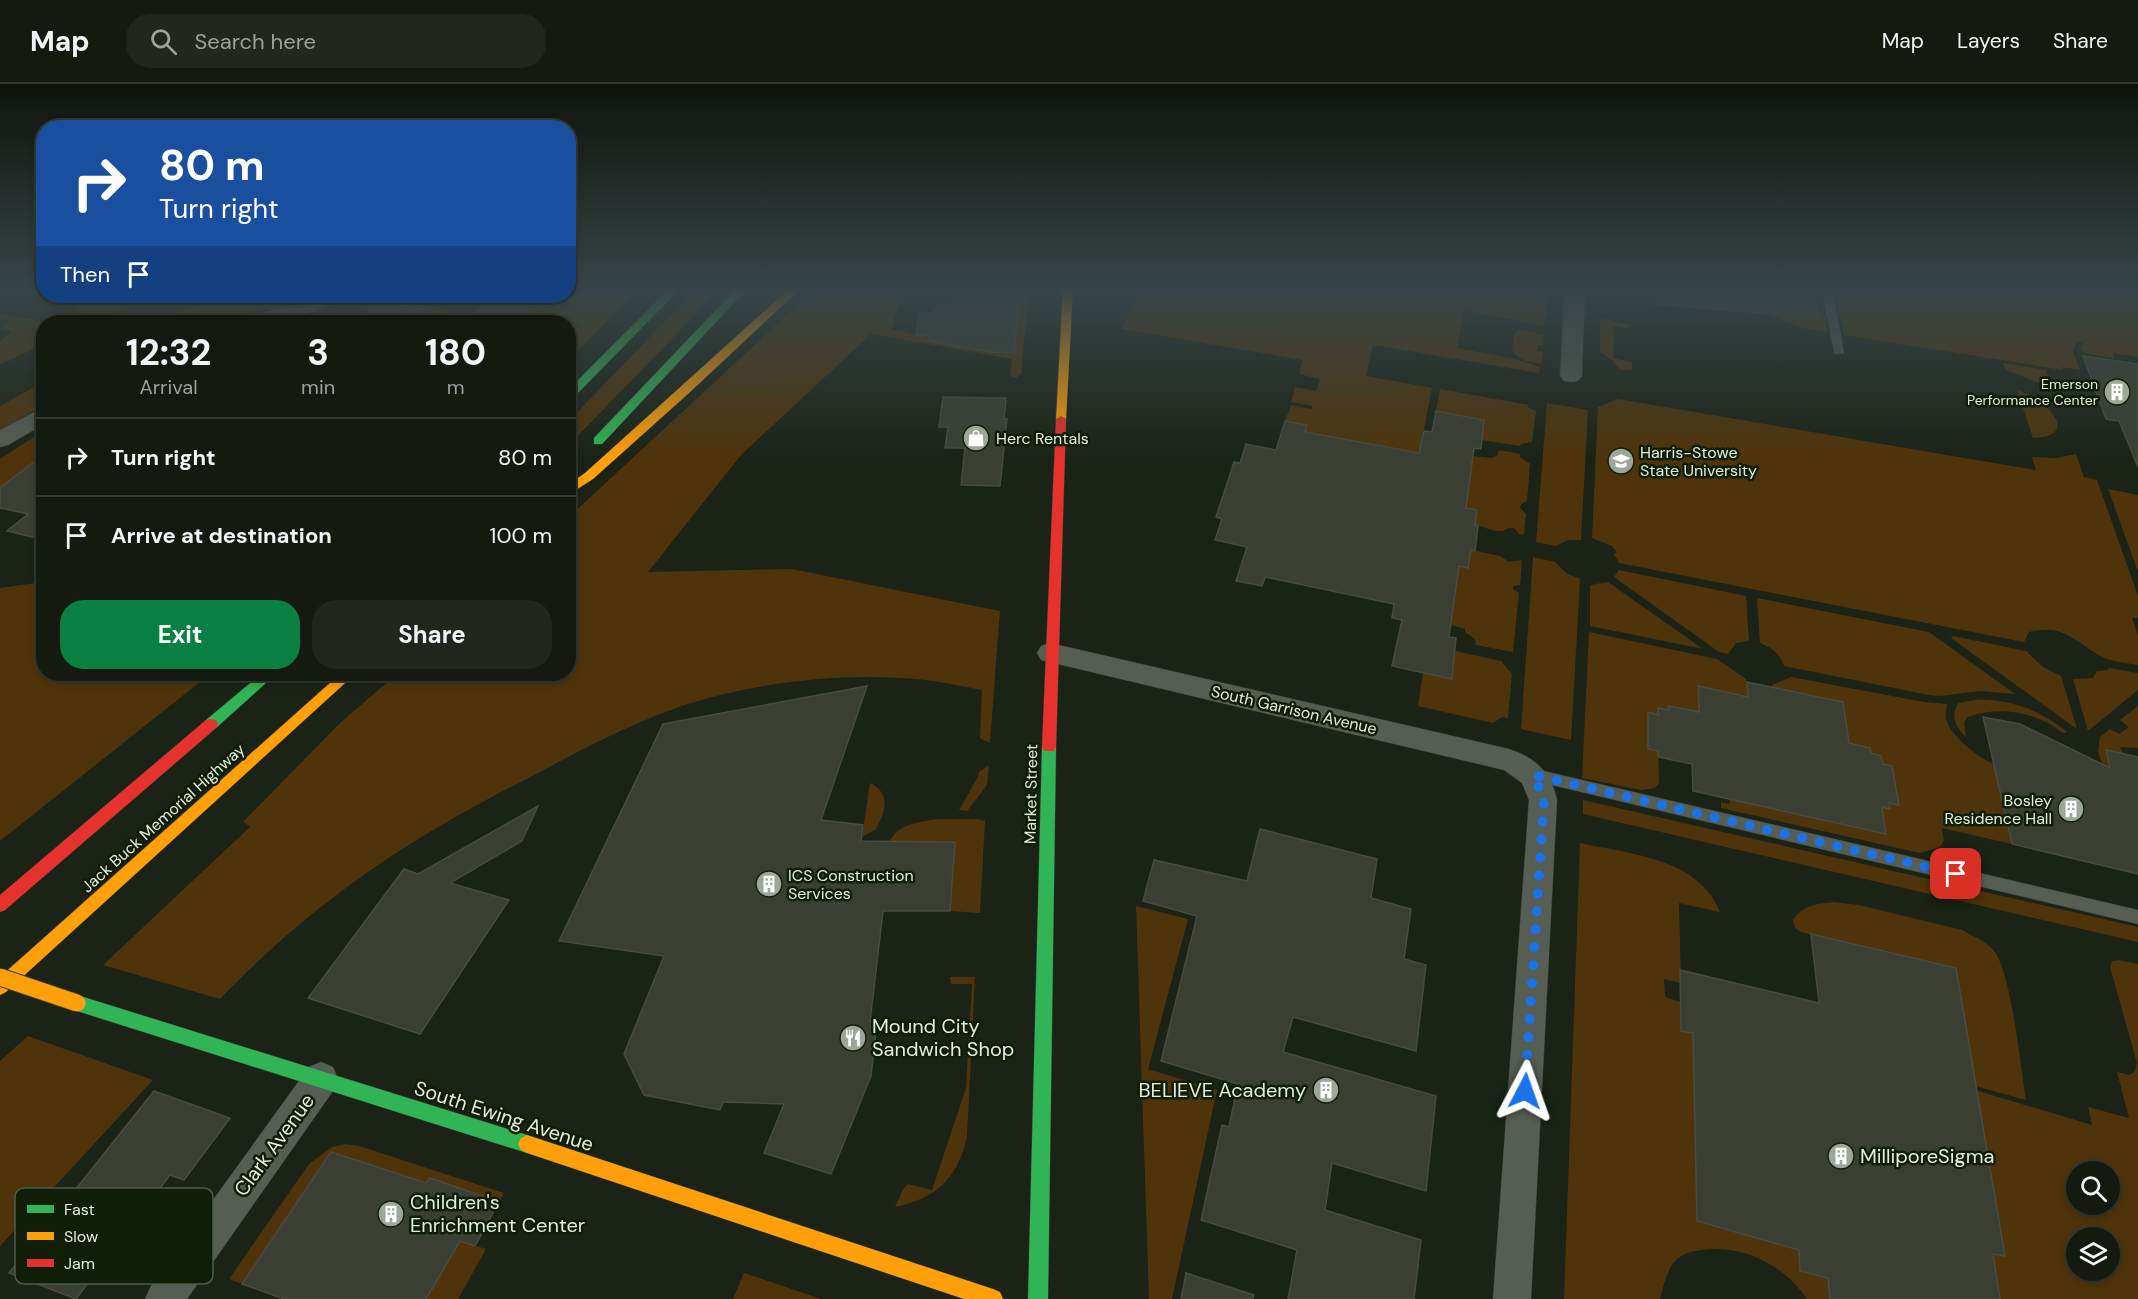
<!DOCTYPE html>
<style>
:root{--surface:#141a10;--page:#21271e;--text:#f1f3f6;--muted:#9da19f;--line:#333830;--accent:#0b8043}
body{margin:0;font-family:"DM Sans",sans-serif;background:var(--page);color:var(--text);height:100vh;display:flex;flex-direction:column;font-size:22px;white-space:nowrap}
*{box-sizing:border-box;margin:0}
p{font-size:20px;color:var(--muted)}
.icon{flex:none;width:33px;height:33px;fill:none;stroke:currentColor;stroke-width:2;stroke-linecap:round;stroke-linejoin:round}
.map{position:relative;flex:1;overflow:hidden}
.side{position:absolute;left:36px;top:231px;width:540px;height:366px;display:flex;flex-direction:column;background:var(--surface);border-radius:24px;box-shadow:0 3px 9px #0003,0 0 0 2px var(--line)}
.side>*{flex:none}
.top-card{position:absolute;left:36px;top:36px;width:540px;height:183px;border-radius:24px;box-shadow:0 3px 9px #0003,0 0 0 2px var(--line);background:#1a4fa0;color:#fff;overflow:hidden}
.controls{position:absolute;left:2066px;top:1077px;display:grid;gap:12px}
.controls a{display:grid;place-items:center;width:54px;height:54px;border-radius:50%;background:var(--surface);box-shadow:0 3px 9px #0003,0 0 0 2px var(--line);font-size:30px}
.pin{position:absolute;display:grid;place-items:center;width:51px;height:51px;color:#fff;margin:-26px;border-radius:12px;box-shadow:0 3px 9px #0006}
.me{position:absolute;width:66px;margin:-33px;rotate:4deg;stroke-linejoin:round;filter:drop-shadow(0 0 4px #0008)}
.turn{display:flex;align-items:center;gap:21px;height:126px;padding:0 24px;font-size:27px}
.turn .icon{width:78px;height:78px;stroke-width:2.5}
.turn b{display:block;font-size:42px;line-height:51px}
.then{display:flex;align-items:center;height:57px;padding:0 24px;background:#0003;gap:12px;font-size:22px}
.eta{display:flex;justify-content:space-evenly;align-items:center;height:102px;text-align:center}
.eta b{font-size:36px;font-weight:700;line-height:42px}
.action{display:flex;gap:12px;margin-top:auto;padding:12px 24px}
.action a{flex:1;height:69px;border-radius:24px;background:var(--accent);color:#fff;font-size:24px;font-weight:700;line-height:69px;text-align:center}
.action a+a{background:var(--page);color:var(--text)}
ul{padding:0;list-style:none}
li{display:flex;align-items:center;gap:18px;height:78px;padding:0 24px;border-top:2px solid var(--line)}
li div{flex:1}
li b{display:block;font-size:22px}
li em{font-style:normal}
header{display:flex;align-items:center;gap:36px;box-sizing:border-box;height:84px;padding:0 30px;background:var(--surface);border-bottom:2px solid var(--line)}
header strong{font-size:28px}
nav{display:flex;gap:33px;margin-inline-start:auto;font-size:21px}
.search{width:420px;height:54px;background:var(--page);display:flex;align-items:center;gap:15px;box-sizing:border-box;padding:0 21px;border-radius:24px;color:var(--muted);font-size:22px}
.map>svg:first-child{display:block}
</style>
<header>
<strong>Map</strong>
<div class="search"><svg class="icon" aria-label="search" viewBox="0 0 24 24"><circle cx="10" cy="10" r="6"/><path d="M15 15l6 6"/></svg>Search here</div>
<nav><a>Map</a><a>Layers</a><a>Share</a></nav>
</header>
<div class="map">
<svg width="2138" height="1215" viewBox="0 0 2138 1215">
<rect width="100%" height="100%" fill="#1a2316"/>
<!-- green -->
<g fill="#4f340b" fill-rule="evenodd">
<polygon points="569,205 640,205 569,275 568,238 518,238 548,212 568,212"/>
<polygon points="696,205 720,205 569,361 569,337"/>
<path d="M815,205h97l-13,16 -8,24 25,6h14v6l60,11 24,1 6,-64h9l-8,85 -5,4 -6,-2 2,-17 -141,-25 -130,121 -93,117 144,-3 208,42 -10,132 -10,-5 2,-48c-27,-5 -53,-11 -81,-12 -69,-4 -144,5 -210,25 -59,19 -114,49 -168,78 -119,60 -210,122 -303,218l-117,-34 147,-138 -7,-5 97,-99 57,-49h171l1,-157z"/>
<polygon points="1141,205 1548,205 1544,242 1464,226 1457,264 1511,274 1540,283 1539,289 1373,261 1366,292 1432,304 1419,369 1305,348 1307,341 1285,337 1291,321 1312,325 1312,322 1291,318 1295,303 1316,307 1320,295 1299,290 1302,276 1122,245"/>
<polygon points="1834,205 2138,205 2138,273 2113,269 2114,274 2088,270 2081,266 2083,259 2077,258 2073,267 2080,286 2062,283 2063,286 1844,251"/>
<polygon points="84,212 157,212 102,233 77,227 75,220"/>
<polygon points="212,212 320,212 269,225 263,224 244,229 242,234 228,238 148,238 214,215"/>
<polygon points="387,212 428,212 423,221 450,226 446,230 381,217 370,227 356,222 360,216"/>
<polygon points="1818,227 1824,228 1828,248 1806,245 1762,229 1819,233"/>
<polygon points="0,229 46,238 44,238 43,260 0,281 0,257 12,248 0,245 10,237 0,235"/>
<polygon points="1600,234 1631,241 1628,244 1614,242 1613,274 1632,278 1632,286 1620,286 1612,276 1600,268"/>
<polygon points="1520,246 1544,251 1543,262 1538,261 1537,267 1543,268 1542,280 1523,276 1512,268 1514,250"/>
<polygon points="2003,279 2046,286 2052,304 2006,286"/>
<polygon points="43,298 43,321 0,347 0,322"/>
<polygon points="1440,305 1529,321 1527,323 1536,327 1532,358 1521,360 1520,362 1482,356 1484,336 1436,327"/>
<path d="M2017,306c25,8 68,45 16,48z"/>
<path d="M1618,315l418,71 -4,-13 24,1 20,-4 8,23 13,3 41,116v22h-6l6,17v30c-10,-2 -24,-3 -33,-7 -31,-15 -39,-35 -76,-26l-5,10 -405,-79 -5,-9 3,-2 -5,-6 -20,-8 6,-131z"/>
<polygon points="1547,319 1588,326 1581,456 1568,456 1556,462 1536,458"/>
<polygon points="43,347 43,370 0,404 0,375"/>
<path d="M1499,366l21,4v3l10,7 -3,37 -6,3 -1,4 6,6 -2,20h-5c-7,-11 -9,-5 -17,-3 -7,1 -20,-5 -27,-6l2,-15 -11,-2 7,-52 18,2 6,-2z"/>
<polygon points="2108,405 2138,411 2138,486 2137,485"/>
<polygon points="1471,466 1500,472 1509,478 1522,476 1520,501 1513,502 1513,505 1519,509 1513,568 1476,561 1475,555 1465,548 1465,545 1451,541 1459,482 1468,484"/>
<polygon points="1533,473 1555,478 1566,489 1580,495 1571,656 1521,645"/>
<polygon points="1619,486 1746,512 1749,557 1736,559 1728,570 1719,568 1614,493"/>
<polygon points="43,498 44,590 210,590 0,757 0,504"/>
<polygon points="1608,498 1703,565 1590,542 1590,501"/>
<path d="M1757,514l172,34 86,62 -35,-3 -40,5 -11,-1 -145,-29c-4,-13 -12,-18 -24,-23z"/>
<polygon points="1589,548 1717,575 1746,595 1748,613 1699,628 1669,622 1669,626 1658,624 1658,631 1648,629 1648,665 1658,667 1659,699 1655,704 1641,706 1582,694"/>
<polygon points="1953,552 2026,567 2043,583 2061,592 2077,645 1951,554"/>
<polygon points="1455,567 1501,577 1512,590 1508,634 1502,633 1493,639 1418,622 1423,589 1451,595"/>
<polygon points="2109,584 2138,589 2138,606 2088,647 2073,595 2093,594 2097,587 2108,586"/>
<path d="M1791,593l133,25 23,2c0,3 -2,9 -1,14 2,16 34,41 48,46l18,80 -70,-16 2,13 -4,6 -20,6 -199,-45v-6l8,2 1,-5 156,35 -4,-27 8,2 -1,-6 9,2 -6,-39 -9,-2 -2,-8 -32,-13 -6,-41 -71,-15v-2z"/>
<path d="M1974,616c35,-2 66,10 93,32l-4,1c-26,-21 -64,-28 -95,-16l-4,5 2,15c-10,-10 -17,-21 -7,-34z"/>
<polygon points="2138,622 2138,664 2120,663 2124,670 2106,667 2112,691 2105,689 2098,667 2100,653 2110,645 2119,650 2129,643 2120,636"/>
<polygon points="989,681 987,701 967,727 959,726 978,693 979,688"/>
<path d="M870,699c21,10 16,30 5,47l-13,7z"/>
<polygon points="1583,716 2138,843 2138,858 1583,730"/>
<path d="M936,735h41l8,2 -5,92 -30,-2 4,-69 -64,-1c9,-18 28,-18 46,-22z"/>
<path d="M1580,759c50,11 119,15 140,69l-41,-9 2,80 -17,-4 1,18 15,5 1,29 12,2 4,188 102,29 1,21 28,7 2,21h-23c-23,-34 -64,-55 -105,-49 -9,1 -19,3 -26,10 -10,11 -12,25 -16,39h-96z"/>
<path d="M1835,818l24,3 103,25c11,6 24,11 32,21 17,20 27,118 32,149l-51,-14 -20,-118 -154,-36 -6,-4 -2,-8c11,-16 24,-16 42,-18z"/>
<polygon points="1136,822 1188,835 1148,985 1217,1006 1172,1215 1149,1215"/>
<path d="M2118,876l20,4v335h-138l-7,-45 12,1 -30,-165 117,35 -4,-18 41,11 -12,-46 13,3 5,-4 2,-8 -27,-96 2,-6zM2076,1088h33v32h-33zM2076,1154h33v32h-33z"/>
<path d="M950,893h25l-8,160c-10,42 -30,61 -72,70l9,-19 4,-4 24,6 34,-102 6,-104h-21z"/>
<polygon points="28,952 153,996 0,1162 0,977"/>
<polygon points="346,1060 359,1062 504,1109 499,1118 430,1094 426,1099 331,1068 242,1200 229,1195 309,1080 332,1063"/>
<polygon points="460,1157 486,1165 458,1215 426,1215"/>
<polygon points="744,1189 821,1215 733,1215"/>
</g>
<!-- building -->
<g fill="#3b3f33" stroke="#484c40" stroke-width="1.5">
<polygon points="976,205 1020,205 1014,269 990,268 930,257 930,251 916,251 919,228 932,229 939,220 949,223 962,207"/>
<polygon points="1657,205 1811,205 1820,234 1656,220"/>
<polygon points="493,212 502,212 538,218 518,238 465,238"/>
<polygon points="381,217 439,228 438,238 357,238"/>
<polygon points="2083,272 2138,280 2138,383 2119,337 2106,335"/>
<polygon points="943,313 1006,314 1004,335 1007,335 1000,402 961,401 965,364 945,364 948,343 939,343"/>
<polygon points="1436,327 1484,336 1481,365 1474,364 1466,424 1477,426 1475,441 1478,442 1475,467 1471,466 1468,484 1459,482 1449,553 1456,554 1452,595 1392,582 1402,536 1392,534 1394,520 1265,493 1262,502 1236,497 1247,463 1215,456 1222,435 1216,433 1234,378 1240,379 1246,360 1276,366 1285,337 1307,341 1305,348 1419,369 1424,347 1432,348"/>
<polygon points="44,370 44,456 7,447 28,430 0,424 0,404"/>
<polygon points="1747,598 1843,618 1849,659 1870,664 1871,669 1881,672 1883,680 1892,682 1899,721 1889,719 1890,725 1882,723 1886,750 1693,707 1692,680 1658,673 1658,667 1648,665 1648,628 1658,631 1658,624 1669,626 1668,622 1699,628 1698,602 1748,613"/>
<polygon points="867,602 821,736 863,741 861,757 955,758 950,827 883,827 870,938 877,939 871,992 831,1090 764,1069 784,1020 723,1018 720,1026 644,1011 624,970 664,872 559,857 663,640"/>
<polygon points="1983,633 2020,640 2110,684 2106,666 2138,673 2138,790 2012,760"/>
<polygon points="538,722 522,757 450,799 509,816 420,950 308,914 404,785 418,790"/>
<polygon points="1260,745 1377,775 1371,814 1411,825 1404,875 1426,881 1416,967 1293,933 1283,968 1436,1012 1426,1107 1332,1079 1325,1126 1421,1156 1414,1215 1288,1215 1297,1166 1201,1136 1222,1041 1229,1043 1238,1000 1161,977 1197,832 1143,817 1154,776 1247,797"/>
<polygon points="1811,850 1956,884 2005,1172 1993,1170 2000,1215 1830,1215 1828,1194 1800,1187 1799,1166 1697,1137 1693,949 1681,947 1680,886 1819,919"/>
<polygon points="154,1007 230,1034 184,1096 170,1091 76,1215 9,1189"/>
<polygon points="331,1068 426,1099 430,1094 499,1118 475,1162 460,1157 426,1215 284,1215 242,1200"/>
<polygon points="1186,1189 1254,1211 1253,1215 1181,1215"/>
</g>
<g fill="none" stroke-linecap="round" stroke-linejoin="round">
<defs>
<g id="lane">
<polygon points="1822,205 1832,205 1844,268 1843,270 1835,270 1834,268"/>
<polygon points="1535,685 2138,826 2138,840 1535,697 1530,695 1528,691 1530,687"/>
</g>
<g id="street">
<polygon points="1565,205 1585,205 1582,292 1578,297 1571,298 1564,297 1560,292"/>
<polygon points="328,212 359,212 356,216 271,238 240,238 243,234"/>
<polygon points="44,323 44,340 8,361 0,363 0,346"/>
<path d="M1050,559l459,106c27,9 42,23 48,51l-26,499h-38l36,-499 -7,-17 -18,-13 -463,-110 -4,-7 4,-7z"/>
<polygon points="321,978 333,983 338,995 333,1007 187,1215 145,1215 151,1202 309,983"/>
</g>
<g id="fast">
<polygon points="669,205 680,205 572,315 568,316 568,306"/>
<polygon points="736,205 747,205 602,360 594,360 594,354"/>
<polygon points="261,590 276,590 216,644 206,644 204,640 206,636"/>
<polygon points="1049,657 1054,659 1056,663 1048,1215 1028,1215 1042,663 1044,659"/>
<polygon points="77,911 527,1051 533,1054 536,1060 533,1066 527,1069 77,927 71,924 69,919 71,914"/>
</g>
<g id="slow">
<polygon points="789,205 800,205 689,309 593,395 568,411 568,401 585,389"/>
<polygon points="1063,205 1073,205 1066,335 1061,338 1056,335"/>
<polygon points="340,590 355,590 6,908 0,911 0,893"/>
<polygon points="527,1051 993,1205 1000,1208 1003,1215 964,1215 527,1069 521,1066 518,1060 521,1054"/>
</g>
<g id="jam">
<polygon points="1061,332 1066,335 1056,663 1054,667 1044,667 1042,663 1056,335"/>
<polygon points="211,635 216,636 218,640 216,644 5,826 0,828 0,811 206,636"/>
</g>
</defs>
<!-- lane casing -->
<use href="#lane" stroke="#363d33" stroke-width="1"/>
<!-- street casing -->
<use href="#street" stroke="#363d33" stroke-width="1"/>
<!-- fast casing -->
<use href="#fast" stroke="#363d33" stroke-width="1"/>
<!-- slow casing -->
<use href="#slow" stroke="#363d33" stroke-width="1"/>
<!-- jam casing -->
<use href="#jam" stroke="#363d33" stroke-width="1"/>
<!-- lane -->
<use href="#lane" fill="#565d53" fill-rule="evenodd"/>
<!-- street -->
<use href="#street" fill="#565d53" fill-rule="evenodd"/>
<!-- fast -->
<use href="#fast" fill="#30b455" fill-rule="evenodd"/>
<!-- slow -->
<use href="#slow" fill="#ff9f0a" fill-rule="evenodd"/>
<!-- jam -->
<use href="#jam" fill="#e5322d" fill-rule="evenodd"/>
<defs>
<polyline id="slow-bridge" points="0,893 77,919"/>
</defs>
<!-- slow-bridge casing -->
<use href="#slow-bridge" stroke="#363d33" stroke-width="19" stroke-linecap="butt"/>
<!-- slow-bridge -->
<use href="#slow-bridge" stroke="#ff9f0a" stroke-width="17"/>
</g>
<!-- sky -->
<linearGradient id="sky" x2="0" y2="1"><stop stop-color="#0e130c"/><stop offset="0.55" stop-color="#384547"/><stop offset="1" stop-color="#384547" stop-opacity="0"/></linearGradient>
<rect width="2138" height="375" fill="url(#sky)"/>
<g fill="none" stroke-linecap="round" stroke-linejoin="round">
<!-- route -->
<polyline stroke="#1a73e8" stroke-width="10" stroke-dasharray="0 18" points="1525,1007 1544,716 1534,691 1956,790"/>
</g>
<!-- icons -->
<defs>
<symbol id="building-disc" viewBox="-11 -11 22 22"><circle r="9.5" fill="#9da698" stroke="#101e07"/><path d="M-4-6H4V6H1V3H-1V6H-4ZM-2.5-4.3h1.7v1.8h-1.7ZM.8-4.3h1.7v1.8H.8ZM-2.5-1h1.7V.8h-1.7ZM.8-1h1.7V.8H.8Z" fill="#fff"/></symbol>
<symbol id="shop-disc" viewBox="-11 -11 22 22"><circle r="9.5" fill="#9da698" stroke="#101e07"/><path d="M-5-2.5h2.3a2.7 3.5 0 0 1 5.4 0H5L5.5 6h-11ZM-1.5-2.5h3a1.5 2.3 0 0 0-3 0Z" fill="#fff"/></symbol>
<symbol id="university-disc" viewBox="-11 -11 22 22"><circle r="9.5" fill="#9da698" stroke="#101e07"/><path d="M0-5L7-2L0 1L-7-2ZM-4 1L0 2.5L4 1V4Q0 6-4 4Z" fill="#fff"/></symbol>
<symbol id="restaurant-disc" viewBox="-11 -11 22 22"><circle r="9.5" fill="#9da698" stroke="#101e07"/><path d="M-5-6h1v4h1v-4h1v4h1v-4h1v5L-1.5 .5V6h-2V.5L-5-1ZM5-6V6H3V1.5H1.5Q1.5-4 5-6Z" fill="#fff"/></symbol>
</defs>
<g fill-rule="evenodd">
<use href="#building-disc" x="2102" y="293" width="30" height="30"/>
<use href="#shop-disc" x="961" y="339" width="30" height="30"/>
<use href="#university-disc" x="1606" y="362" width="30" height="30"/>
<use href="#building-disc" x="2056" y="710" width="30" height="30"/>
<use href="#building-disc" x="754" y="785" width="30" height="30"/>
<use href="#restaurant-disc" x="838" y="939" width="30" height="30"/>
<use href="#building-disc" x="1311" y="991" width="30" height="30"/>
<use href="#building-disc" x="1826" y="1057" width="30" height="30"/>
<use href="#building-disc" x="376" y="1115" width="30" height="30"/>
</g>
<g text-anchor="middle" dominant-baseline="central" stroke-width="5" stroke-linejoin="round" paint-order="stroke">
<!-- far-poi labels -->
<g font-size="14" fill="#e3edde" stroke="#101e07" text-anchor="end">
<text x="2098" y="300">Emerson<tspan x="2098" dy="16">Performance Center</tspan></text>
</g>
<!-- poi labels -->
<g font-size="16" fill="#e3edde" stroke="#101e07" text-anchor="start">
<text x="996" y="354">Herc Rentals</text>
<text x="1640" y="368">Harris-Stowe<tspan x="1640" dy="18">State University</tspan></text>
<text x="2052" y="716" text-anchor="end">Bosley<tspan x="2052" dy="18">Residence Hall</tspan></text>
<text x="788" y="791">ICS Construction<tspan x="788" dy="18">Services</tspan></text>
</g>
<!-- street labels -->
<g font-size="16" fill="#e3edde" stroke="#101e07">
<text transform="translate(1294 626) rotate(13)">South Garrison Avenue</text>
<text transform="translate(1031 710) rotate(-89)">Market Street</text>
<text transform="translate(163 734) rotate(-42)">Jack Buck Memorial Highway</text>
</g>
<!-- near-poi labels -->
<g font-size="20" fill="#e3edde" stroke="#101e07" text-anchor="start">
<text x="872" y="942">Mound City<tspan x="872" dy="23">Sandwich Shop</tspan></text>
<text x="1306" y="1006" text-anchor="end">BELIEVE Academy</text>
<text x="1860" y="1072">MilliporeSigma</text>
<text x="410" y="1118">Children's<tspan x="410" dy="23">Enrichment Center</tspan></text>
</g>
<!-- near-street labels -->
<g font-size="20" fill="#e3edde" stroke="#101e07">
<text transform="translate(504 1032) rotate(18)">South Ewing Avenue</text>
<text transform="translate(274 1061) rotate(-54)">Clark Avenue</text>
</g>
</g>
<!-- legend -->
<rect x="15" y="1104" width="198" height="96" rx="9" fill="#101e07" stroke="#4f5c48" stroke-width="1.5"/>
<rect x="27" y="1121" width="27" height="8" fill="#30b455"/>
<rect x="27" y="1148" width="27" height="8" fill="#ff9f0a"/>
<rect x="27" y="1175" width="27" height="8" fill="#e5322d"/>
<g font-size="16" fill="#e3edde">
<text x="64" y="1131">Fast</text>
<text x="64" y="1158">Slow</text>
<text x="64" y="1185">Jam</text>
</g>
</svg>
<div class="controls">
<a><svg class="icon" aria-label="search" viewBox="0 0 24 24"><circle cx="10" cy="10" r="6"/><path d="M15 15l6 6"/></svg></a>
<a><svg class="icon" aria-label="layers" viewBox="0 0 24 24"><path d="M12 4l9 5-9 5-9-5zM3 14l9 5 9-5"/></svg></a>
</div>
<div class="pin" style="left:1956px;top:790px;background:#d93025"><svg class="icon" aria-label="arrive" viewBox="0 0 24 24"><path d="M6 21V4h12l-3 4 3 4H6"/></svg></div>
<svg class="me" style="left:1525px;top:1007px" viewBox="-20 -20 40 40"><path d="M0-17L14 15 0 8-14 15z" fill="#1a73e8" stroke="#fff" stroke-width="4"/></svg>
<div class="top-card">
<div class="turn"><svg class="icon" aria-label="right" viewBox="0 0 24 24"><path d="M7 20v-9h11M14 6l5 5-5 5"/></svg><div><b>80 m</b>Turn right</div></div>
<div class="then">Then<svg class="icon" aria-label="arrive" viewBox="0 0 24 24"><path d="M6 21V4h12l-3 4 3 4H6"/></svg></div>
</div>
<section class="side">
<div class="eta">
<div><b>12:32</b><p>Arrival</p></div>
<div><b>3</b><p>min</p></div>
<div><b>180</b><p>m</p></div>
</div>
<ul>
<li><svg class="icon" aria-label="right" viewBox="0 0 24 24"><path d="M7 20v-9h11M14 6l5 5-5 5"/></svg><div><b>Turn right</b></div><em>80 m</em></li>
<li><svg class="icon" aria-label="arrive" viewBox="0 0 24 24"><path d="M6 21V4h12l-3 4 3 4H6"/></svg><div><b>Arrive at destination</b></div><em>100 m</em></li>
</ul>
<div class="action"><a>Exit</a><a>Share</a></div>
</section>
</div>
